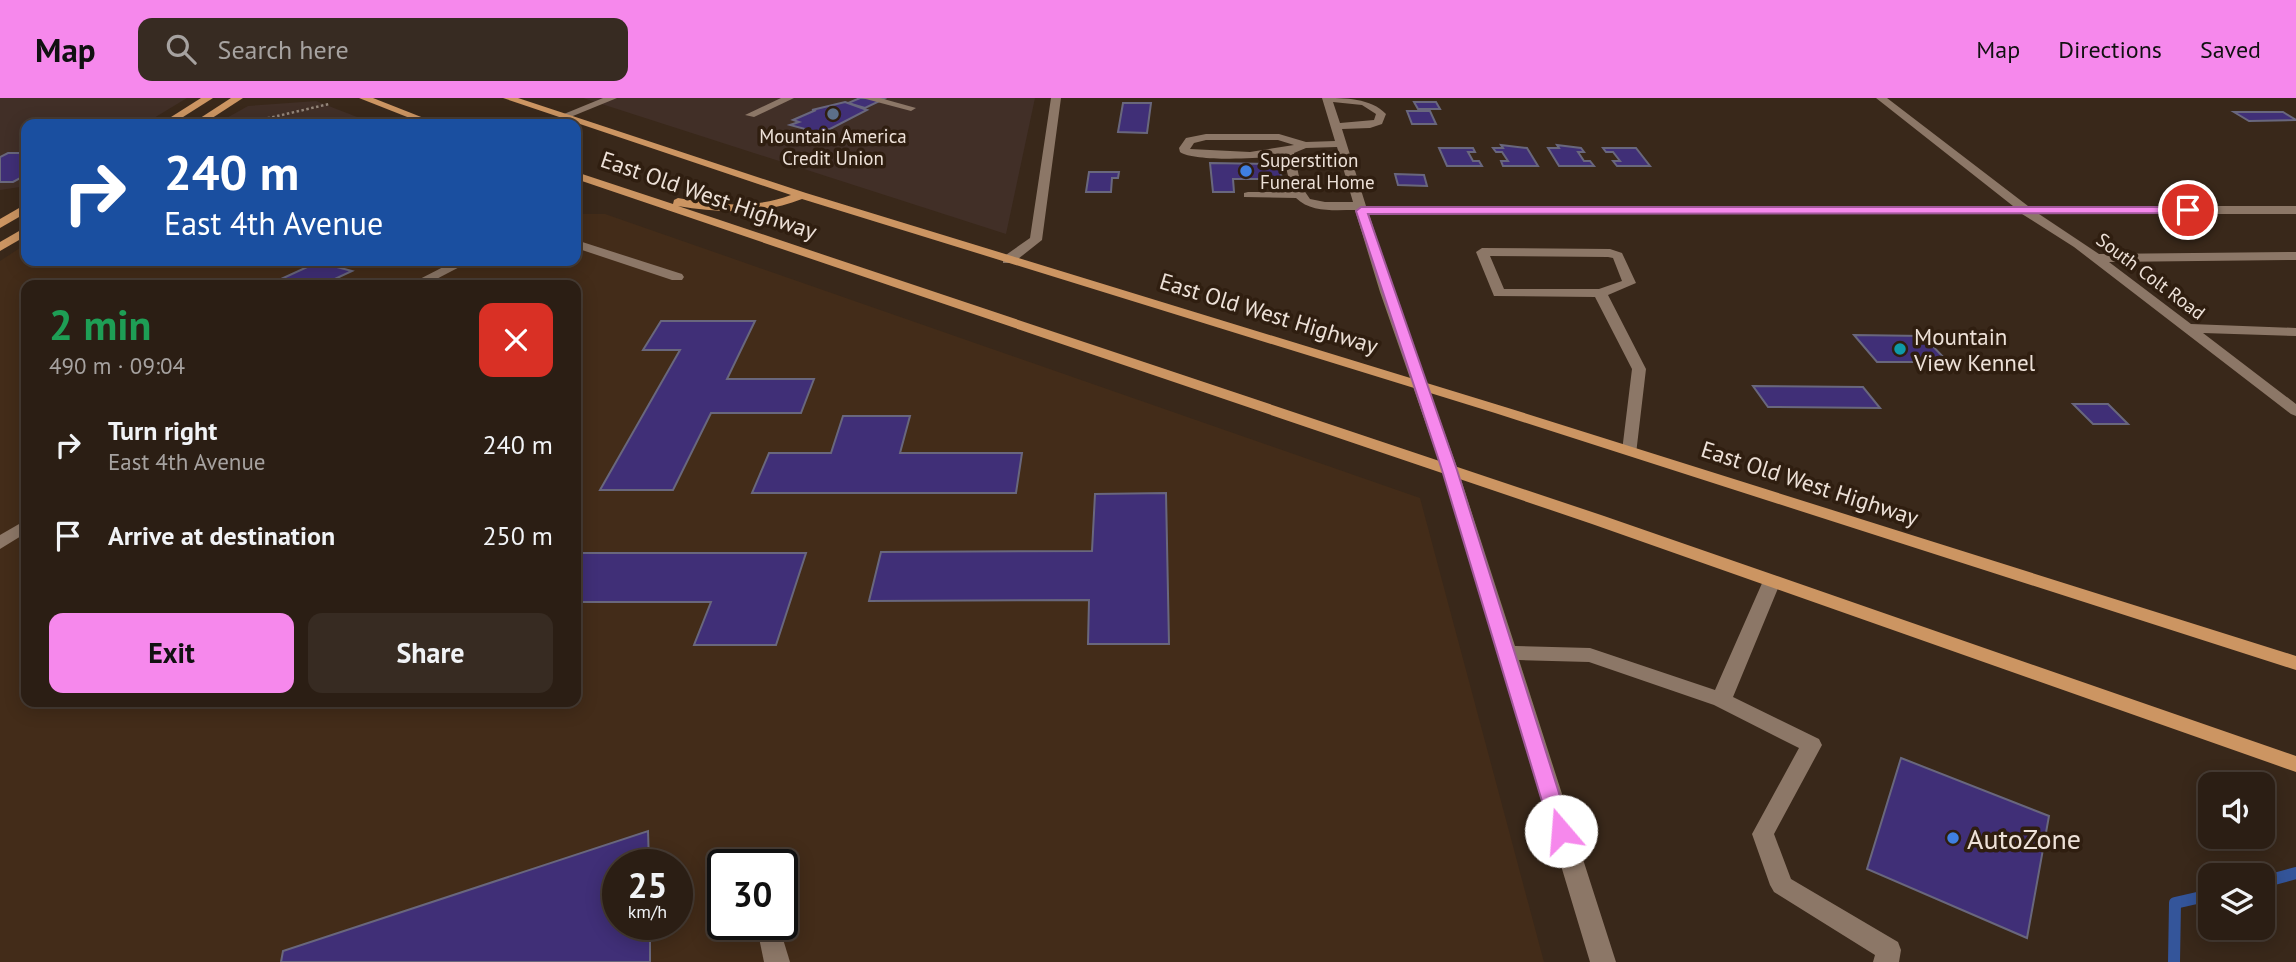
<!DOCTYPE html>
<meta charset="utf-8">
<style>
:root{--surface:#2b1e14;--page:#372b22;--text:#f1f3f6;--muted:#a6a2a0;--line:#473c34;--accent:#f688ec}
body{margin:0;font-family:"PT Sans",sans-serif;background:var(--page);color:var(--text);height:100vh;display:flex;flex-direction:column;font-size:26px;white-space:nowrap}
*{box-sizing:border-box;margin:0}
p{font-size:23px;color:var(--muted)}
.icon{flex:none;width:38px;height:38px;fill:none;stroke:currentColor;stroke-width:2;stroke-linecap:round;stroke-linejoin:round}
.map{position:relative;flex:1;overflow:hidden}
.drawer{position:absolute;left:21px;top:182px;width:560px;height:427px;display:flex;flex-direction:column;background:var(--surface);border-radius:14px;box-shadow:0 4px 18px #0003,0 0 0 2px var(--line)}
.drawer>*{flex:none}
.guide{position:absolute;left:21px;top:21px;width:560px;height:147px;border-radius:14px;box-shadow:0 4px 18px #0003,0 0 0 2px var(--line);background:#1a4fa0;color:#fff;overflow:hidden}
.fabs{position:absolute;left:2198px;top:674px;display:grid;gap:14px}
.fabs a{display:grid;place-items:center;width:77px;height:77px;border-radius:14px;background:var(--surface);box-shadow:0 4px 18px #0003,0 0 0 2px var(--line);font-size:35px}
.speed{position:absolute;left:602px;top:751px;display:flex;gap:14px;font-size:35px;font-weight:700;text-align:center}
.speed>*{display:grid;place-content:center;width:91px;height:91px;border-radius:50%;background:var(--surface);box-shadow:0 4px 18px #0003,0 0 0 2px var(--line);line-height:1}
.speed small{font-size:18px;font-weight:400}
.speed .limit{border:4px solid #111;border-radius:10px;background:#fff;color:#111}
.pin{position:absolute;display:grid;place-items:center;width:60px;height:60px;color:#fff;margin:-30px;border:4px solid #fff;border-radius:50%;box-shadow:0 2px 7px #0007}
.me{position:absolute;width:77px;margin:-38px;rotate:342deg;stroke-linejoin:round;filter:drop-shadow(0 0 5px #0008)}
.turn{display:flex;align-items:center;gap:24px;height:147px;padding:0 28px;font-size:32px}
.turn .icon{width:91px;height:91px;stroke-width:2.5}
.turn b{display:block;font-size:49px;line-height:60px}
.round{display:grid;place-items:center;flex:none;width:74px;height:74px;border-radius:14px;background:var(--page)}
.overview{display:flex;align-items:center;justify-content:space-between;height:119px;padding:0 28px}
h1{font-size:42px;font-weight:800;line-height:52px;color:#1e9e55}
.primary-button{display:flex;gap:14px;margin-top:auto;padding:14px 28px}
.primary-button a{flex:1;height:80px;border-radius:14px;background:var(--accent);color:#111;font-size:28px;font-weight:800;line-height:80px;text-align:center}
.primary-button a+a{background:var(--page);color:var(--text)}
ul{padding:0;list-style:none}
li{display:flex;align-items:center;gap:21px;height:91px;padding:0 28px}
li div{flex:1}
li b{display:block;font-size:26px}
li em{font-style:normal}
header{display:flex;align-items:center;gap:42px;box-sizing:border-box;height:98px;padding:0 35px;background:var(--accent);color:#111}
header strong{font-size:33px}
nav{display:flex;gap:38px;margin-inline-start:auto;font-size:24px}
.search{width:490px;height:63px;background:var(--page);display:flex;align-items:center;gap:18px;box-sizing:border-box;padding:0 24px;border-radius:14px;color:var(--muted);font-size:26px}
.map>svg:first-child{display:block}
</style>
<header>
<strong>Map</strong>
<div class="search"><svg class="icon" aria-label="search" viewBox="0 0 24 24"><circle cx="10" cy="10" r="6"/><path d="M15 15l6 6"/></svg>Search here</div>
<nav><a>Map</a><a>Directions</a><a>Saved</a></nav>
</header>
<div class="map">
<svg width="2296" height="864" viewBox="0 0 2296 864">
<rect width="100%" height="100%" fill="#39281a"/>
<!-- commercial -->
<g fill="#412f27">
<polygon points="0,0 187,0 144,26 26,26 26,88 0,92"/>
<polygon points="583,0 1035,0 1006,136"/>
<polygon points="316,3 375,26 216,26 248,8"/>
</g>
<!-- built -->
<path fill="#432c19" fill-rule="evenodd" d="M576,116h29l815,284 124,464h-1544v-701l26,-17v17h550zM26,187h550v417h-550zM618,766h59v60h-59zM723,766h59v60h-59z"/>
<g fill="none" stroke-linecap="round" stroke-linejoin="round">
<!-- stream -->
<g stroke="#34559a" stroke-width="12">
<polyline points="2263,784 2296,775"/>
<polyline points="2174,864 2175,805 2210,797"/>
</g>
</g>
<!-- building -->
<g fill="#402f77" stroke="#69677d" stroke-width="2">
<polygon points="860,0 879,0 884,1 865,10 848,5"/>
<polygon points="845,4 867,12 830,31 816,34 790,27 799,24 793,22 816,12 812,12"/>
<polygon points="1414,4 1436,4 1440,11 1418,11"/>
<polygon points="1123,5 1151,5 1147,35 1118,34"/>
<polygon points="1407,13 1430,13 1436,26 1412,26"/>
<polygon points="2234,14 2283,14 2296,22 2249,23"/>
<polygon points="1501,47 1527,50 1538,68 1503,68 1501,63 1508,63 1502,54 1496,54 1493,50 1503,50"/>
<polygon points="1557,47 1581,50 1584,54 1578,54 1584,63 1590,63 1594,68 1559,68 1548,50 1559,50"/>
<polygon points="1439,50 1473,50 1475,54 1468,54 1473,63 1479,63 1482,68 1447,68"/>
<polygon points="1603,50 1636,50 1650,68 1617,68 1613,63 1620,63 1613,54 1606,54"/>
<polygon points="8,55 26,55 26,77 13,84 0,84 0,59"/>
<polygon points="1210,65 1279,66 1282,81 1233,81 1234,94 1213,94"/>
<polygon points="1089,74 1119,74 1118,80 1112,80 1111,94 1086,94"/>
<polygon points="1395,76 1424,77 1427,88 1398,87"/>
<polygon points="318,164 352,173 322,187 268,187"/>
<polygon points="661,223 755,223 727,281 814,281 801,315 711,315 673,392 600,392 680,252 643,252"/>
<polygon points="1854,237 1923,238 1948,264 1877,264"/>
<polygon points="1753,288 1863,289 1880,310 1768,309"/>
<polygon points="2073,306 2108,306 2128,326 2093,326"/>
<polygon points="843,318 910,318 900,355 1022,355 1016,395 752,395 769,355 831,355"/>
<polygon points="1166,395 1169,546 1088,546 1089,502 869,503 881,454 1092,453 1095,396"/>
<polygon points="576,455 806,455 776,547 694,547 711,504 576,504"/>
<polygon points="1901,660 2049,718 2027,840 1867,771"/>
<polygon points="648,733 649,766 618,766 618,826 650,826 650,864 281,864 283,853"/>
</g>
<g fill="none" stroke-linecap="round" stroke-linejoin="round">
<!-- path -->
<polyline stroke="#94867a" stroke-width="2.5" stroke-dasharray="2.5 2.5" stroke-linecap="butt" points="243,26 329,6"/>
<!-- minor -->
<g fill="#8c7767" fill-rule="evenodd">
<polygon points="603,0 617,0 568,20 559,18"/>
<polygon points="781,0 794,0 754,19 745,17"/>
<polygon points="862,0 880,0 916,10 911,13"/>
<polygon points="1051,0 1061,0 1042,142 1013,165 1003,165 1003,159 1030,140"/>
<path d="M1322,0c23,0 49,0 64,16l-4,10 -12,4 -28,1 24,77h647l-137,-108h11l141,108h268v8h-257l60,40 197,-2v8l-187,2 82,62 105,4v8l-93,-3 93,71v12l-5,-2 -217,-167 -52,-33h-653l25,78 64,178 57,176 75,2 125,42 48,-109 9,-6 7,2 2,4 -48,116 86,42 3,6 -48,89 17,45 107,63 3,8 -2,12h-26l2,-7 -101,-63 -4,-7 -18,-51 47,-86 -85,-43 -125,-43 -70,-2 97,302h-26l-148,-492 -62,-178 -25,-82c-19,0 -44,3 -59,-12l-52,-1v-4l4,-1h44l-9,-37c-19,4 -89,7 -103,-3l-1,-4 7,-10 20,-4h73l27,8 29,-1zM1333,4l29,3 14,9 -2,6 -34,3zM1206,42h72l16,5 -44,7 -60,-3 4,-6zM1337,49l16,55h-28l-15,-3 -9,-13 -7,-33 12,-5z"/>
<polygon points="576,142 682,176 684,179 682,182 672,182 576,150"/>
<path d="M1482,150l128,1 12,4 14,30 -28,12 38,74 -10,85 -6,2 -8,-5 10,-82 -37,-72 -101,-1 -18,-44zM1490,158l118,1 5,1 9,23 -23,8h-95z"/>
<polygon points="455,163 471,163 425,187 408,187"/>
<polygon points="26,422 26,435 0,451 0,437"/>
<polygon points="774,826 779,828 790,864 764,864 758,835 761,828"/>
</g>
<!-- major -->
<g fill="#cc9562" fill-rule="evenodd">
<polygon points="201,0 213,0 172,26 160,26"/>
<polygon points="231,0 243,0 203,26 191,26"/>
<polygon points="359,0 373,0 439,26 425,26"/>
<path d="M503,0h15l288,95 699,214 791,249v14l-801,-257 -693,-214c-40,16 -82,14 -124,7l926,310 692,240v16l-704,-248 -1016,-345v-7l97,32 1,-4 4,-2c37,7 77,11 113,-3z"/>
<polygon points="26,106 26,115 0,130 0,121"/>
<polygon points="26,129 26,138 0,153 0,144"/>
</g>
</g>
<!-- route -->
<polygon fill="#f688ec" stroke="#a05899" stroke-width="2" points="1361,109 2188,109 2193,112 2188,115 1368,116 1457,372 1571,733 1568,739 1561,741 1554,739 1551,733 1442,372 1356,113"/>
<!-- markers -->
<circle fill="#5c6f8a" stroke="#2f1e10" stroke-width="2.5" cx="833" cy="16" r="7"/>
<g fill="#3f7fe0" stroke="#2f1e10" stroke-width="2.5">
<circle cx="1246" cy="73" r="7"/>
<circle cx="1953" cy="740" r="7"/>
</g>
<circle fill="#0f9aa8" stroke="#2f1e10" stroke-width="2.5" cx="1900" cy="251" r="7"/>
<g text-anchor="middle" dominant-baseline="central" stroke-width="7" stroke-linejoin="round" paint-order="stroke">
<!-- far-poi labels -->
<g font-size="19" fill="#ede1d8" stroke="#2f1e10">
<text x="833" y="38">Mountain America<tspan x="833" dy="22">Credit Union</tspan></text>
<text x="1260" y="62" text-anchor="start">Superstition<tspan x="1260" dy="22">Funeral Home</tspan></text>
</g>
<!-- far-street labels -->
<g font-size="19" fill="#ede1d8" stroke="#2f1e10">
<text transform="translate(2151 178) rotate(37)">South Colt Road</text>
</g>
<!-- street labels -->
<g font-size="23" fill="#ede1d8" stroke="#2f1e10">
<text transform="translate(709 97) rotate(19)">East Old West Highway</text>
<text transform="translate(1269 215) rotate(17)">East Old West Highway</text>
<text transform="translate(1810 385) rotate(18)">East Old West Highway</text>
</g>
<!-- poi labels -->
<g font-size="23" fill="#ede1d8" stroke="#2f1e10" text-anchor="start">
<text x="1914" y="238">Mountain<tspan x="1914" dy="26">View Kennel</tspan></text>
</g>
<!-- near-poi labels -->
<g font-size="28" fill="#ede1d8" stroke="#2f1e10" text-anchor="start">
<text x="1967" y="740">AutoZone</text>
</g>
</g>
</svg>
<div class="fabs">
<a><svg class="icon" aria-label="sound" viewBox="0 0 24 24"><path d="M4 9h4l5-4v14l-5-4H4zM17 9q2 3 0 6"/></svg></a>
<a><svg class="icon" aria-label="layers" viewBox="0 0 24 24"><path d="M12 4l9 5-9 5-9-5zM3 14l9 5 9-5"/></svg></a>
</div>
<div class="speed"><div>25<small>km/h</small></div><div class="limit">30</div></div>
<div class="pin" style="left:2188px;top:112px;background:#d93025"><svg class="icon" aria-label="arrive" viewBox="0 0 24 24"><path d="M6 21V4h12l-3 4 3 4H6"/></svg></div>
<svg class="me" style="left:1561px;top:733px" viewBox="-20 -20 40 40"><circle r="19" fill="#fff"/><path d="M0-13L10 11 0 6-10 11z" fill="#f688ec"/></svg>
<div class="guide">
<div class="turn"><svg class="icon" aria-label="right" viewBox="0 0 24 24"><path d="M7 20v-9h11M14 6l5 5-5 5"/></svg><div><b>240 m</b>East 4th Avenue</div></div>
</div>
<section class="drawer">
<div class="overview"><div><h1>2 min</h1><p>490 m · 09:04</p></div><a class="round" style="background:#d93025;color:#fff"><svg class="icon" aria-label="close" viewBox="0 0 24 24"><path d="M6 6l12 12M18 6L6 18"/></svg></a></div>
<ul>
<li><svg class="icon" aria-label="right" viewBox="0 0 24 24"><path d="M7 20v-9h11M14 6l5 5-5 5"/></svg><div><b>Turn right</b><p>East 4th Avenue</p></div><em>240 m</em></li>
<li><svg class="icon" aria-label="arrive" viewBox="0 0 24 24"><path d="M6 21V4h12l-3 4 3 4H6"/></svg><div><b>Arrive at destination</b></div><em>250 m</em></li>
</ul>
<div class="primary-button"><a>Exit</a><a>Share</a></div>
</section>
</div>
